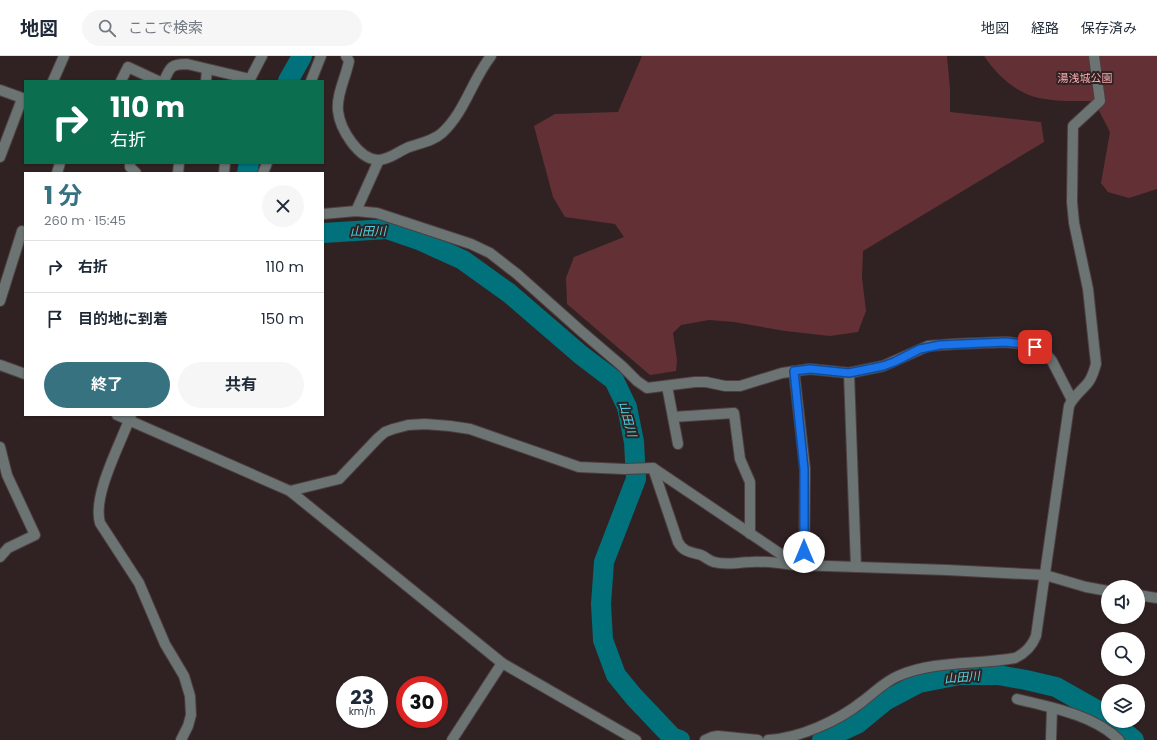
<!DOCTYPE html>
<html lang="ja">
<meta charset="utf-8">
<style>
:root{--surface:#fff;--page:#f6f6f7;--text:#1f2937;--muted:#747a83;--line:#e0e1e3;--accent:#367280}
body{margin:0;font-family:Poppins,"Noto Sans JP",sans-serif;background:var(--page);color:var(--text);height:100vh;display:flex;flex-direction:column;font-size:15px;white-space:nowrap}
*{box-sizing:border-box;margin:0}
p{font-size:13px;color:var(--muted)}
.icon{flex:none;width:22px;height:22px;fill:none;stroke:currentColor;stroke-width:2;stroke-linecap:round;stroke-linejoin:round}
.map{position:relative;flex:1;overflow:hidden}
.side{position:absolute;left:24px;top:116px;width:300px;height:244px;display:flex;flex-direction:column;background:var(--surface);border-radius:0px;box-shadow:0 1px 3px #0004}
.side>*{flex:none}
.banner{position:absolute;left:24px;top:24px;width:300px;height:84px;border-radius:0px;box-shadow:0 1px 3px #0004;background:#0b6e4f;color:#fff;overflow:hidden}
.tools{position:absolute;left:1101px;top:524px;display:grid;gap:8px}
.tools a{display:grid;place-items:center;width:44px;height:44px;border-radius:50%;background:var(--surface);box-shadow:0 1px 3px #0004;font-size:20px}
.speed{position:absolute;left:336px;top:620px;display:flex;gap:8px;font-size:20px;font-weight:700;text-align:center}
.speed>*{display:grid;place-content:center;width:52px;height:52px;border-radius:50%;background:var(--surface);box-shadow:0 1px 3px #0004;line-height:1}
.speed small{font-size:10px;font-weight:400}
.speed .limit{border:6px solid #d22;background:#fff;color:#111}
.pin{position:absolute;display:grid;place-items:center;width:34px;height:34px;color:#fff;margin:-17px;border-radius:8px;box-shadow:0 2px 6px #0006}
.me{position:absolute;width:44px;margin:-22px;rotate:0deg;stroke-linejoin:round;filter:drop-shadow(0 0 3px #0008)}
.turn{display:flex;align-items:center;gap:14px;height:84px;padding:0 20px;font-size:18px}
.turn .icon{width:52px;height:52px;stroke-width:2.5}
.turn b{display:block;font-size:28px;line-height:34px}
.round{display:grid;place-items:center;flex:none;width:42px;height:42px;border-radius:21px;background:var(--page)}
.overview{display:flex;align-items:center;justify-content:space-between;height:68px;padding:0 20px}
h1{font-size:24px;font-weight:700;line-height:30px;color:var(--accent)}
.cta{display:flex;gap:8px;margin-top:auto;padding:8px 20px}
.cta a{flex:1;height:46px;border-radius:24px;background:var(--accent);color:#fff;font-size:16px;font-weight:700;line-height:46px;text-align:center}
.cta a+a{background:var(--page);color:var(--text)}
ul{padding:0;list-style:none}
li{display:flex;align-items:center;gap:12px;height:52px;padding:0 20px;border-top:1px solid var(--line)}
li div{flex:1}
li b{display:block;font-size:15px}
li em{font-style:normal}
header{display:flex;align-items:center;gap:24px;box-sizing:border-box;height:56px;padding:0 20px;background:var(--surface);border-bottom:1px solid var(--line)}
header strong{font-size:19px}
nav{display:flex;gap:22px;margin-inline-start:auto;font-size:14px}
.search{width:280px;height:36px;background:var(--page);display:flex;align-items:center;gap:10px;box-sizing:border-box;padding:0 14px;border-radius:22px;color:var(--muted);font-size:15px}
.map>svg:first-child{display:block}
</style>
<header>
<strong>地図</strong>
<div class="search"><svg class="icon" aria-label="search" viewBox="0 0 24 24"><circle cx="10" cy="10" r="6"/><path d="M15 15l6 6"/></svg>ここで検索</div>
<nav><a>地図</a><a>経路</a><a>保存済み</a></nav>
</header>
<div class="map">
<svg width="1157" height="684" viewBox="0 0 1157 684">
<rect width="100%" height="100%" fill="#302223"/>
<!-- green -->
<g fill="#633135">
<polygon points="642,0 947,0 950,33 950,56 1041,66 1044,86 863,195 862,222 866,255 858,276 830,280 785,275 734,266 709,264 681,269 673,277 677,304 676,315 650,319 567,248 566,222 574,201 624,181 615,168 565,161 553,141 534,70 555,58 618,56"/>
<path d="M984,0h173v133l-28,9 -21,-6 -7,-9 9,-51 -16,-31c-18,0 -37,1 -55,-3 -22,-4 -43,-24 -55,-42z"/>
</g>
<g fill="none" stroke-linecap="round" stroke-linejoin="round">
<!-- river -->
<g stroke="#01727c" stroke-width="20">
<polyline points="288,25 302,0"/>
<polyline points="247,117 249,107"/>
<polyline points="323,177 387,173 419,184 463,204 509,237 581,299 614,324 627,351 634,386 636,423 604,506 601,548 603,584 616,619 634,641 672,681 680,684"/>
<polyline points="1111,665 1134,684"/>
<polyline points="822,684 857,668 885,645 919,627 960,619 998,619 1026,624 1056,631 1095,653 1108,663"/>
</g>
<defs>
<g id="minor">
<path d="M346,0l3,5c-3,16 -13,34 -11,50 2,18 20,48 40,49 11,0 21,-9 31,-13 12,-4 24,-6 33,-14 23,-21 30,-53 49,-77"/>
<polyline points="53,25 64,0"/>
<polyline points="121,25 128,11 158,25"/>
<path d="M164,25c6,-14 7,-17 23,-17l63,15"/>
<polyline points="206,25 207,14"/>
<polyline points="249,25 262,0"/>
<polyline points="311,25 321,0"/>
<polyline points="0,34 25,43"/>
<polyline points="0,101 22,43"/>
<polyline points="130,107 130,111 136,117"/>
<polyline points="57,117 60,107"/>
<polyline points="178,117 179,107"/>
<polyline points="224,117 225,107"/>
<polyline points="263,117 267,107"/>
<polyline points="356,155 379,104"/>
<polyline points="323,158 356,155 377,157 471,188 490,197 517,218 581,275 622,310 637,325 647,332 695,326 706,326 725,330 740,330 782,317 810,313 849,317 883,310 928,290 955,288 1006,286 1022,288 1035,291 1046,298 1052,305 1072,344"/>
<polyline points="0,245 22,175 25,176"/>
<polyline points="0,309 25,318"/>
<polyline points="794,315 805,413 804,510"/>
<polyline points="849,317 856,511"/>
<polyline points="667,330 678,388"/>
<polyline points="117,359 290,435 502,607 636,684"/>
<path d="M131,359c-10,28 -39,80 -31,108l39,60 26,61 19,32 6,20 1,19 -3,11 -7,14"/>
<polyline points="673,361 734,357 740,403 750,426 750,478"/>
<polyline points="0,391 7,419 35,479 8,492 0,501"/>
<path d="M653,412l25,74c5,10 13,10 23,13 5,2 8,6 13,7 14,4 24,0 37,0 15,-1 29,1 43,3"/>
<polyline points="290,435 339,423 378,382 385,376 393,373 408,369 425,368 450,370 470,373 579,411 624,413 653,412 797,509 947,514 1045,519 1086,531 1108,535"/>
<polyline points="1138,539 1157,542"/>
<path d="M1017,643c33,8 77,16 102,41"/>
<polyline points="452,684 502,607"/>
<polyline points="705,684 712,681 718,680 758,684"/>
<path d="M768,684c32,-2 70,-19 95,-39 12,-9 21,-19 35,-25 37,-16 79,-11 117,-18 11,-5 17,-12 21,-22l33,-230c4,-9 11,-14 18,-22 5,-5 7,-13 9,-20l-8,-75 -14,-66 -2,-21 1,-76 27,-25 -6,-45"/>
<polyline points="1051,684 1052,652"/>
</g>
</defs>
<!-- minor casing -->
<use href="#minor" stroke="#4d3f40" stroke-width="12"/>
<!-- minor -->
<use href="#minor" stroke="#6b7373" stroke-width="10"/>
</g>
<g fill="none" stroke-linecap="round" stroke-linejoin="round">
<defs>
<polyline id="route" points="804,496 804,413 794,315 810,313 849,317 883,310 894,306 920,293 940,289 1006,286 1022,288 1035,291"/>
</defs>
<!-- route casing -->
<use href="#route" stroke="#114b97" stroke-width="10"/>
<!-- route -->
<use href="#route" stroke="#1a73e8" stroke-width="7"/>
</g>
<g text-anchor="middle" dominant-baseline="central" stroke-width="4" stroke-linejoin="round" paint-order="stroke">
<!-- park labels -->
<g font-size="11" fill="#f8aaad" stroke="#302223">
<text x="1085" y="22">湯浅城公園</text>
</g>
<!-- water labels -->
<g font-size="12" font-style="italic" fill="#50d6e5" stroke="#302223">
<text transform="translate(368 175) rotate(-1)">山田川</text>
<text transform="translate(628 363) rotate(75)">山田川</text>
<text transform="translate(962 621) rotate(-5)">山田川</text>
</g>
</g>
</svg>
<div class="tools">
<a><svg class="icon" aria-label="sound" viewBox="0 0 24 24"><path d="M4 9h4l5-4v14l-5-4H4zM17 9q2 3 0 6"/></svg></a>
<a><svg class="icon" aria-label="search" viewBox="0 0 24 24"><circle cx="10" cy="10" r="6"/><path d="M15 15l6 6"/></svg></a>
<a><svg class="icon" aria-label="layers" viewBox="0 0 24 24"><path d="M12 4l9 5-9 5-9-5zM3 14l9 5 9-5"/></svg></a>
</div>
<div class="speed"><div>23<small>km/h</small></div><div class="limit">30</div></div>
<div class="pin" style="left:1035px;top:291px;background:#d93025"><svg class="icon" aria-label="arrive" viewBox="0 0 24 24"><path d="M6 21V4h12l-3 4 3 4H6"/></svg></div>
<svg class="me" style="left:804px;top:496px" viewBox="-20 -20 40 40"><circle r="19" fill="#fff"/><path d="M0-13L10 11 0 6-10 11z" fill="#1a73e8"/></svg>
<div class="banner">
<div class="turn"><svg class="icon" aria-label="right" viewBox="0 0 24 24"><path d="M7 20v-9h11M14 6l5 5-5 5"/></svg><div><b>110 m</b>右折</div></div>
</div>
<section class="side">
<div class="overview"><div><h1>1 分</h1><p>260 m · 15:45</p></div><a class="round"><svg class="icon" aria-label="close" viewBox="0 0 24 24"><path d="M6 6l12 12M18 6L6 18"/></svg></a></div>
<ul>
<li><svg class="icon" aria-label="right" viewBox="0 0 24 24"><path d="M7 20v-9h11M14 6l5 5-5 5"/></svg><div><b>右折</b></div><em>110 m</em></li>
<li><svg class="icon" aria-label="arrive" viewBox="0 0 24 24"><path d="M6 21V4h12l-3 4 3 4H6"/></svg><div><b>目的地に到着</b></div><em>150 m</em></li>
</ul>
<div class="cta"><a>終了</a><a>共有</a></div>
</section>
</div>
